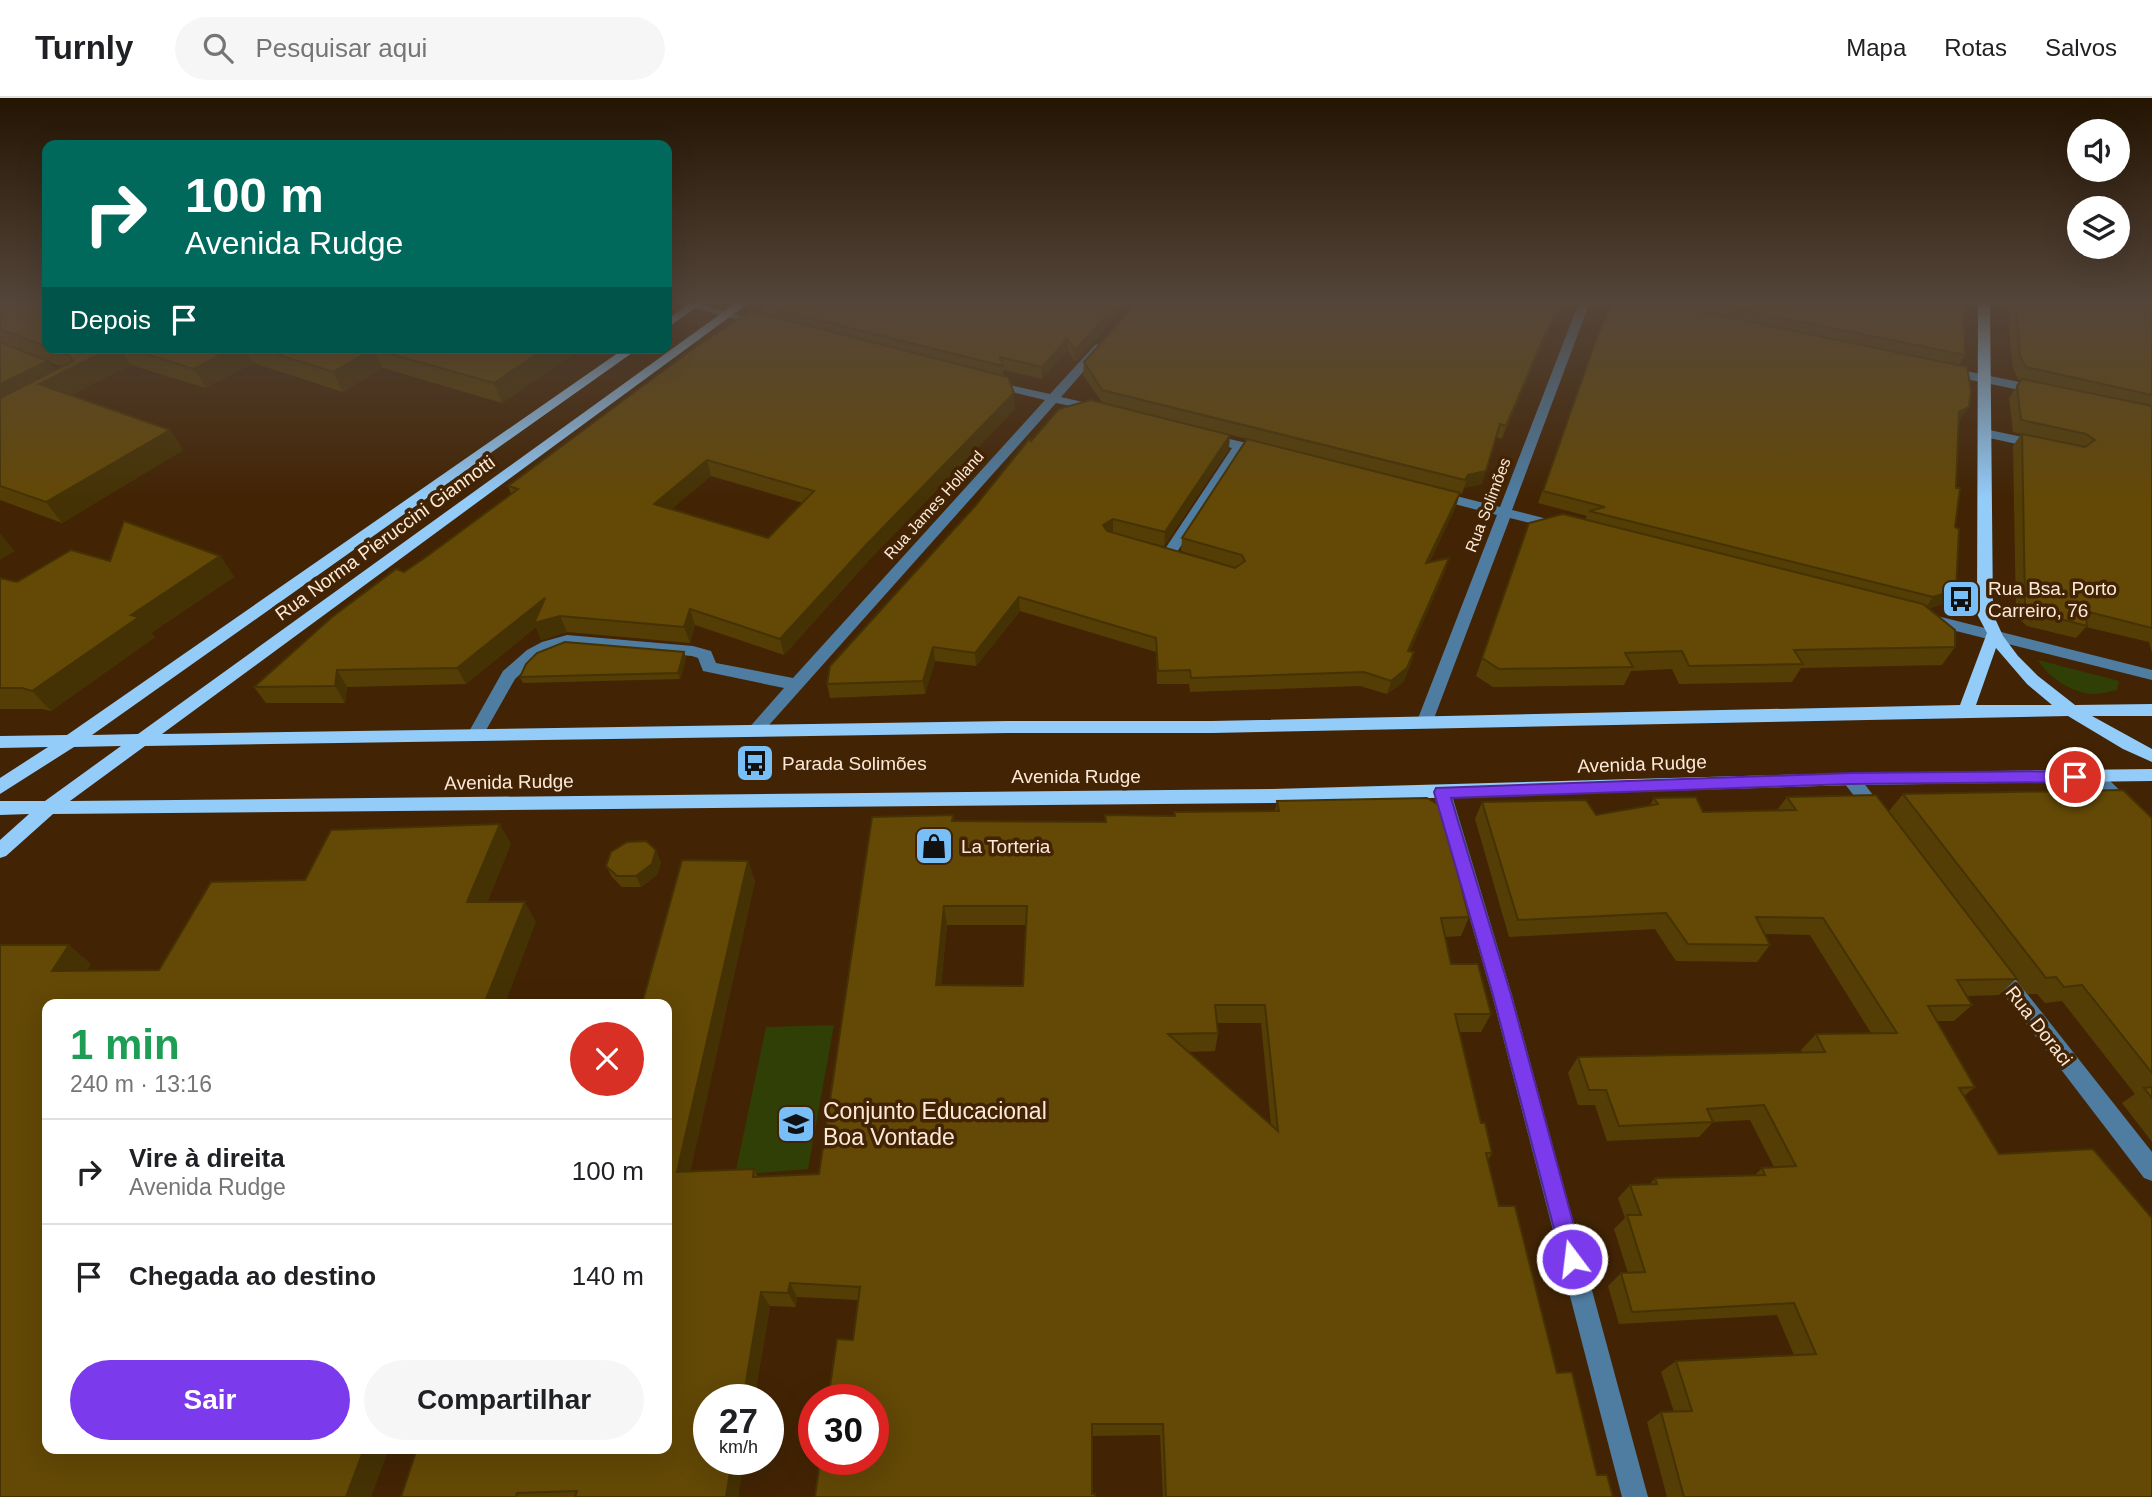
<!DOCTYPE html>
<html lang="pt">
<meta charset="utf-8">
<style>
:root{--surface:#fff;--page:#f6f6f6;--text:#202124;--muted:#757577;--line:#e0e0e0;--accent:#7c3aed}
body{margin:0;font-family:Arial,sans-serif;background:var(--page);color:var(--text);height:100vh;display:flex;flex-direction:column;font-size:26px;white-space:nowrap}
*{box-sizing:border-box;margin:0}
p{font-size:23px;color:var(--muted)}
.icon{flex:none;width:38px;height:38px;fill:none;stroke:currentColor;stroke-width:2;stroke-linecap:round;stroke-linejoin:round}
.map{position:relative;flex:1;overflow:hidden}
.drawer{position:absolute;left:42px;top:901px;width:630px;height:455px;display:flex;flex-direction:column;background:var(--surface);border-radius:14px;box-shadow:0 7px 28px #0002}
.drawer>*{flex:none}
.guide{position:absolute;left:42px;top:42px;width:630px;height:214px;border-radius:14px;box-shadow:0 7px 28px #0002;background:#00695c;color:#fff;overflow:hidden}
.tools{position:absolute;left:2067px;top:21px;display:grid;gap:14px}
.tools a{display:grid;place-items:center;width:63px;height:63px;border-radius:50%;background:var(--surface);box-shadow:0 7px 28px #0002;font-size:35px}
.speed{position:absolute;left:693px;top:1286px;display:flex;gap:14px;font-size:35px;font-weight:700;text-align:center}
.speed>*{display:grid;place-content:center;width:91px;height:91px;border-radius:50%;background:var(--surface);box-shadow:0 7px 28px #0002;line-height:1}
.speed small{font-size:18px;font-weight:400}
.speed .limit{border:10px solid #d22;background:#fff;color:#111}
.pin{position:absolute;display:grid;place-items:center;width:60px;height:60px;color:#fff;margin:-30px;border:4px solid #fff;border-radius:50%;box-shadow:0 2px 7px #0007}
.me{position:absolute;width:77px;margin:-38px;rotate:345deg;stroke-linejoin:round;filter:drop-shadow(0 0 5px #0008)}
.turn{display:flex;align-items:center;gap:24px;height:147px;padding:0 28px;font-size:32px}
.turn .icon{width:91px;height:91px;stroke-width:2.5}
.turn b{display:block;font-size:49px;line-height:60px}
.then{display:flex;align-items:center;height:66px;padding:0 28px;background:#0003;gap:14px;font-size:26px}
.round{display:grid;place-items:center;flex:none;width:74px;height:74px;border-radius:37px;background:var(--page)}
.headline{display:flex;align-items:center;justify-content:space-between;height:119px;padding:0 28px}
h1{font-size:42px;font-weight:700;line-height:52px;color:#1e9e55}
.button{display:flex;gap:14px;margin-top:auto;padding:14px 28px}
.button a{flex:1;height:80px;border-radius:42px;background:var(--accent);color:#fff;font-size:28px;font-weight:700;line-height:80px;text-align:center}
.button a+a{background:var(--page);color:var(--text)}
ul{padding:0;list-style:none}
li{display:flex;align-items:center;gap:21px;height:105px;padding:0 28px;border-top:2px solid var(--line)}
li div{flex:1}
li b{display:block;font-size:26px}
li em{font-style:normal}
header{display:flex;align-items:center;gap:42px;box-sizing:border-box;height:98px;padding:0 35px;background:var(--surface);border-bottom:2px solid var(--line)}
header strong{font-size:33px}
nav{display:flex;gap:38px;margin-inline-start:auto;font-size:24px}
.search{width:490px;height:63px;background:var(--page);display:flex;align-items:center;gap:18px;box-sizing:border-box;padding:0 24px;border-radius:38px;color:var(--muted);font-size:26px}
.map>svg:first-child{display:block}
</style>
<header>
<strong>Turnly</strong>
<div class="search"><svg class="icon" aria-label="search" viewBox="0 0 24 24"><circle cx="10" cy="10" r="6"/><path d="M15 15l6 6"/></svg>Pesquisar aqui</div>
<nav><a>Mapa</a><a>Rotas</a><a>Salvos</a></nav>
</header>
<div class="map">
<svg width="2152" height="1399" viewBox="0 0 2152 1399">
<rect width="100%" height="100%" fill="#422404"/>
<!-- green -->
<g fill="#303f05">
<path d="M2038,562l81,21 -2,9c-7,1 -16,4 -23,4 -21,0 -46,-17 -56,-34z"/>
<polygon points="834,927 808,1071 735,1077 766,929"/>
</g>
<g fill="none" stroke-linecap="round" stroke-linejoin="round">
<!-- minor -->
<g fill="#4f7da2" fill-rule="evenodd">
<polygon points="673,204 692,204 767,225 761,228"/>
<polygon points="1579,204 1590,204 1512,412 1563,425 1565,428 1558,432 1510,420 1433,623 1431,627 1419,627 1417,623 1497,417 1431,400 1429,397 1436,393 1500,409"/>
<polygon points="1096,246 1106,248 1061,299 1104,309 1104,315 1056,305 761,636 749,636 747,632 784,590 703,573 698,560 692,558 567,547 553,552 538,559 515,581 481,641 469,641 467,637 503,573 527,552 542,544 567,537 693,548 711,553 716,565 793,580 1045,302 987,288 987,282 1050,296"/>
<polygon points="1946,269 2039,288 2045,292 2039,296 1942,276 1942,270"/>
<polygon points="1985,331 2045,344 2046,347 2040,351 1980,338 1980,332"/>
<polygon points="1208,336 1268,350 1270,353 1263,357 1244,352 1173,460 1163,460 1161,457 1232,350 1203,343 1203,337"/>
<polygon points="1925,515 2152,572 2152,582 1920,524 1917,520"/>
<polygon points="2094,672 2100,673 2152,724 2152,742 2146,740 2088,683 2085,678 2088,673"/>
<polygon points="1851,675 1857,676 1882,709 1885,714 1882,719 1870,719 1845,686 1842,681 1845,676"/>
<polygon points="1442,687 1448,689 1451,694 1512,897 1648,1399 1622,1399 1492,897 1433,694 1436,689"/>
<polygon points="1995,862 2002,864 2152,1054 2152,1083 2144,1080 1988,876 1985,870 1988,864"/>
</g>
<!-- major -->
<g fill="#93cbf9" fill-rule="evenodd">
<polygon points="691,204 704,204 667,230 667,222"/>
<path d="M737,204h13l-588,432 846,-13h204l748,-16 27,-72 -10,-19 1,-312h12l3,312 10,22 15,20 20,20 37,29 77,-1v12h-60l60,33v13l-29,-13 -55,-33 -856,17h-204l-863,13 -75,55 1202,-12 579,-16 301,-4v12l-301,4 -579,18 -1219,11 -47,42 -6,2v-18l29,-26 -29,1v-14h45l76,-55 -47,1 -74,47v-16l48,-31 -48,1v-12l67,-1 558,-387h14l-547,387 46,-1zM1996,550l31,36 25,21h-76z"/>
</g>
</g>
<!-- wall -->
<g fill="#553e05" fill-rule="evenodd">
<path d="M0,204h47v46h535l-80,55 -119,-35 -40,24 -90,-29 -47,25 -75,-23 -60,30 99,35 13,20 -121,73 -62,-23zM48,264l13,4 1,1 -7,3z"/>
<path d="M764,204h365l-54,60 -7,-11 -26,28 -39,-9 1,6 11,33 -145,150 -86,96 -89,-30 -5,18 -123,-11 -26,8 -5,-13 -70,57 -119,3 -2,16h-79l-12,-16 150,-115 107,-78 -3,-8 256,-172 -2,-8 3,-2zM711,378l92,27 -35,35 -97,-29z"/>
<polygon points="1137,204 1564,204 1538,256 1502,341 1496,339 1482,386 1464,390 1462,396 1460,395 1456,408 1429,465 1449,460 1445,473 1410,553 1414,554 1410,568 1403,584 1387,596 1360,588 1190,594 1189,586 1157,586 1156,554 1020,513 976,568 935,563 925,596 830,600 827,586 976,407 1031,343 1229,351 1164,448 1112,435 1236,469 1181,453 1182,440 1247,341 1102,304 1083,277 1084,264"/>
<polygon points="1612,204 1963,204 1965,257 1959,267 1961,321 1959,322 1955,429 1956,492 1947,505 1929,510 1955,549 1942,567 1801,570 1792,584 1679,586 1672,571 1631,573 1624,587 1493,589 1476,578 1529,425 1585,421 1587,418 1538,405 1597,239"/>
<polygon points="2009,204 2152,204 2152,555 2149,544 2086,529 2076,540 2027,528 2016,518 2013,348 2021,336 2013,334 2009,300 2021,282 2018,281 2013,270 2010,245"/>
<polygon points="220,458 234,479 151,535 155,539 51,613 42,611 0,611 0,480 17,484 110,463"/>
<polygon points="684,554 686,560 680,581 523,585 520,579"/>
<polygon points="1903,696 2152,720 2152,1044 2122,1005 2135,996 2062,903 2045,905 2037,896 2027,896 2016,881 1999,897 1967,898 1972,907 1954,923 1936,923 1975,989 1964,998 2152,1399 1667,1399 1647,1324 1661,1314 1674,1314 1661,1274 1676,1263 1794,1257 1777,1217 1619,1226 1608,1188 1621,1175 1628,1175 1614,1131 1625,1120 1618,1100 1630,1087 1650,1086 1655,1080 1755,1077 1762,1070 1774,1069 1750,1022 1713,1024 1699,1039 1607,1043 1595,1007 1578,1007 1568,975 1578,959 1802,955 1801,952 1816,936 1871,935 1810,837 1765,836 1770,847 1757,864 1676,863 1655,831 1509,839 1475,721 1482,704 1596,717 1650,707 1654,700 1703,714 1777,712 1787,699 1889,713"/>
<path d="M1277,703l192,116 -8,19 -16,1 6,27 40,50 -10,18h-21l21,91 11,30 -4,7 11,46 58,167 40,102 16,22h-450l-3,-62 -68,1v58l3,3 -242,-157 5,-40 -61,-3 -1,10 -26,-1 -16,94h-45v60h35l-6,37h-337l266,-48v-445l81,-143 7,20 -65,290 64,-2 4,8 61,-3 134,-359 1,6 151,1 69,-6 101,-5zM947,827h79l-3,61 -82,-1zM1217,925h44l10,102 -83,-73 27,-1 3,-18z"/>
<polygon points="661,764 657,777 641,789 622,789 612,779 606,768"/>
</g>
<!-- shaded-wall -->
<g fill="#453204">
<polygon points="1119,204 1129,204 1075,264 1075,252"/>
<polygon points="1562,204 1564,204 1538,256 1502,341 1506,328 1542,243"/>
<polygon points="1067,241 1068,253 1042,281 1042,269"/>
<polygon points="112,250 120,250 131,267 54,306 0,313 0,286 48,263 58,277"/>
<polygon points="233,250 245,250 253,265 206,290 194,271"/>
<polygon points="546,250 582,250 502,305 494,285"/>
<polygon points="373,251 383,270 343,294 333,274"/>
<polygon points="1014,295 1015,311 870,461 784,557 780,541 868,445"/>
<polygon points="1969,309 1961,321 1951,327 1959,314"/>
<polygon points="170,332 183,352 62,425 46,404"/>
<polygon points="1230,337 1229,351 1164,448 1165,434"/>
<polygon points="707,362 711,378 659,422 654,406"/>
<polygon points="1486,373 1482,386 1464,390 1462,396 1468,377"/>
<polygon points="1460,395 1456,408 1422,479 1426,465"/>
<polygon points="1113,421 1113,434 1102,440 1103,427"/>
<polygon points="0,435 15,453 0,462"/>
<polygon points="220,458 234,479 151,535 155,539 51,613 32,593 131,517"/>
<polygon points="1449,460 1445,473 1404,566 1408,553"/>
<polygon points="1956,492 1947,505 1924,512 1933,499"/>
<polygon points="1019,499 1020,513 976,568 975,555"/>
<polygon points="545,500 560,518 567,534 541,542 536,529 466,586 457,570"/>
<polygon points="690,511 695,527 690,545 684,529"/>
<polygon points="933,549 935,563 925,596 923,583"/>
<polygon points="684,554 686,560 680,581 678,575"/>
<polygon points="1414,554 1410,568 1403,584 1387,596 1391,583"/>
<polygon points="337,572 347,589 345,605 335,588"/>
<polygon points="500,726 511,746 480,823 467,804"/>
<polygon points="656,752 661,764 657,777 641,789 636,778"/>
<polygon points="748,763 755,783 687,1090 677,1074"/>
<polygon points="525,804 536,824 505,906 484,906"/>
<polygon points="944,808 947,827 939,906 936,887"/>
<polygon points="69,847 91,866 75,892 52,873"/>
<polygon points="790,1185 797,1199 796,1209 788,1195"/>
<polygon points="761,1194 770,1208 754,1302 743,1302"/>
<polygon points="364,1351 389,1351 371,1399 346,1399"/>
<polygon points="732,1362 744,1362 738,1399 726,1399"/>
</g>
<!-- building -->
<g fill="#634806" stroke="#453204" stroke-width="2" fill-rule="evenodd">
<polygon points="0,204 47,204 47,249 0,231"/>
<polygon points="767,204 1119,204 1075,252 1067,241 1042,269 1000,259 1003,268 762,208"/>
<polygon points="1137,204 1562,204 1542,243 1506,328 1500,326 1486,373 1468,377 1465,382 1102,292 1084,264"/>
<polygon points="1612,204 1656,204 1967,269 1971,292 1969,309 1959,314 1956,390 1960,390 1955,429 1959,431 1956,492 1933,499 1589,413 1605,409 1543,393 1597,239"/>
<polygon points="1702,204 1963,204 1965,257"/>
<polygon points="2016,204 2152,204 2152,297 2026,269 2020,258"/>
<path d="M751,213l257,66 6,16 -146,150 -88,96 -90,-30 -6,18 -124,-11 -26,7 11,-25 -88,70 -120,2 -2,16 -81,1 78,-70 64,-48 8,3 22,-15 92,-68 -10,-3 186,-138zM707,362l107,31 -46,47 -114,-34z"/>
<polygon points="0,244 48,263 0,286"/>
<polygon points="51,250 112,250 39,286 170,332 46,404 0,388 0,300 73,263 69,257"/>
<polygon points="127,250 233,250 194,271"/>
<polygon points="257,250 546,250 494,285 373,251 333,274"/>
<polygon points="2022,281 2152,308 2152,530 2085,513 2087,528 2037,515 2025,506 2022,336 2085,349 2095,342 2086,336 2021,322 2017,288"/>
<polygon points="1091,302 1230,337 1165,434 1113,421 1103,427 1107,433 1235,470 1245,463 1242,457 1182,440 1247,341 1460,395 1426,465 1449,460 1408,553 1414,554 1407,570 1391,583 1364,574 1191,580 1190,572 1158,573 1156,540 1019,499 975,555 933,549 923,583 827,586 830,568 976,407 1030,340 1031,343 1059,311"/>
<polygon points="1563,416 1923,506 1955,532 1955,549 1794,552 1803,566 1689,568 1682,553 1625,555 1633,569 1499,571 1482,560 1529,425"/>
<polygon points="124,423 220,458 131,517 139,519 32,593 22,590 0,590 0,480 17,484 71,452 110,463"/>
<polygon points="565,544 684,554 678,575 520,579 526,566 537,555"/>
<polygon points="2123,692 2152,720 2152,975 2082,887 2064,889 2056,879 2046,880 1903,696"/>
<polygon points="1876,697 2017,881 1957,882 1972,907 1928,908 1975,989 1959,990 1999,1056 2093,1051 2152,1120 2152,1399 1684,1399 1661,1314 1692,1313 1676,1263 1816,1256 1794,1205 1632,1214 1621,1175 1645,1174 1627,1117 1641,1117 1630,1087 1657,1086 1655,1080 1765,1077 1762,1070 1796,1068 1764,1007 1707,1011 1713,1024 1619,1028 1606,992 1589,992 1578,959 1825,954 1816,936 1897,935 1823,820 1756,819 1770,847 1688,846 1666,815 1518,822 1482,704 1586,702 1596,717 1658,706 1654,700 1696,699 1703,714 1796,712 1787,699"/>
<path d="M1427,700l14,8 28,111 -28,1 10,46h27l13,50h-36l26,109h4l7,30h-6l13,53h16l42,167 15,-1 25,103h10l6,22h-447l-3,-73h-71v70h3v3h-280l5,-37h53v-60h-45l9,-61 16,1 7,-53 -70,-4 -2,10 -27,-1 -18,108h-34v60h23l-6,37h-151l2,-6 -60,2 -1,4h-115l16,-48h250v-445h-25l40,-144 66,1 -71,311 77,-3 -1,8 66,-3 53,-357 81,-2 -1,6 154,1 -1,-7 70,1 -1,-4 105,-1 -2,-10zM944,808h83l-4,80 -87,-1zM1215,907h50l13,126 -110,-97 50,-1z"/>
<polygon points="500,726 467,804 525,804 484,906 47,906 47,1351 364,1351 346,1399 0,1399 0,847 69,847 52,873 159,872 211,784 305,782 331,732"/>
<polygon points="646,743 656,752 652,766 636,778 617,778 606,768 611,754 627,744"/>
<polygon points="2152,989 2152,1000 2144,990"/>
</g>
<!-- sky -->
<linearGradient id="sky" x2="0" y2="1"><stop stop-color="#241402"/><stop offset="0.51" stop-color="#54453a"/><stop offset="1" stop-color="#54453a" stop-opacity="0"/></linearGradient>
<rect width="2152" height="400" fill="url(#sky)"/>
<!-- route -->
<polygon fill="#7c3aed" stroke="#51269a" stroke-width="2" points="2075,673 2083,679 2075,684 1851,686 1451,700 1511,897 1583,1161 1579,1169 1572,1172 1564,1169 1493,897 1434,694 1436,690 1851,675"/>
<!-- icons -->
<defs>
<symbol id="bus-square" viewBox="-11 -11 22 22"><rect x="-9" y="-9" width="18" height="18" rx="4" fill="#78bff7" stroke="#422404"/><path d="M-5-6H5V4H4V6H2V4H-2V6H-4V4H-5ZM-3.5-4V0h7V-4ZM-3.5 1.2v1.5H-2V1.2ZM2 1.2v1.5H3.5V1.2Z" fill="#111"/></symbol>
<symbol id="shop-square" viewBox="-11 -11 22 22"><rect x="-9" y="-9" width="18" height="18" rx="4" fill="#78bff7" stroke="#422404"/><path d="M-5-2.5h2.3a2.7 3.5 0 0 1 5.4 0H5L5.5 6h-11ZM-1.5-2.5h3a1.5 2.3 0 0 0-3 0Z" fill="#111"/></symbol>
<symbol id="school-square" viewBox="-11 -11 22 22"><rect x="-9" y="-9" width="18" height="18" rx="4" fill="#78bff7" stroke="#422404"/><path d="M0-5L7-2L0 1L-7-2ZM-4 1L0 2.5L4 1V4Q0 6-4 4Z" fill="#111"/></symbol>
</defs>
<g fill-rule="evenodd">
<use href="#bus-square" x="1939" y="479" width="44" height="44"/>
<use href="#bus-square" x="733" y="643" width="44" height="44"/>
<use href="#shop-square" x="912" y="726" width="44" height="44"/>
<use href="#school-square" x="774" y="1004" width="44" height="44"/>
</g>
<g text-anchor="middle" dominant-baseline="central" stroke-width="7" stroke-linejoin="round" paint-order="stroke">
<!-- far-street labels -->
<g font-size="16" fill="#fde9d8" stroke="#422404">
<text transform="translate(934 407) rotate(-48)">Rua James Holland</text>
<text transform="translate(1488 407) rotate(-69)">Rua Solimões</text>
</g>
<!-- street labels -->
<g font-size="19" fill="#fde9d8" stroke="#422404">
<text transform="translate(385 440) rotate(-36)">Rua Norma Pieruccini Giannotti</text>
<text transform="translate(1642 666) rotate(-2)">Avenida Rudge</text>
<text x="1076" y="678">Avenida Rudge</text>
<text transform="translate(509 684) rotate(-1)">Avenida Rudge</text>
<text transform="translate(2039 928) rotate(52)">Rua Doraci</text>
</g>
<!-- poi labels -->
<g font-size="19" fill="#fde9d8" stroke="#422404" text-anchor="start">
<text x="1988" y="490">Rua Bsa. Porto<tspan x="1988" dy="22">Carreiro, 76</tspan></text>
<text x="782" y="665">Parada Solimões</text>
<text x="961" y="748">La Torteria</text>
</g>
<!-- near-poi labels -->
<g font-size="23" fill="#fde9d8" stroke="#422404" text-anchor="start">
<text x="823" y="1013">Conjunto Educacional<tspan x="823" dy="26">Boa Vontade</tspan></text>
</g>
</g>
</svg>
<div class="tools">
<a><svg class="icon" aria-label="sound" viewBox="0 0 24 24"><path d="M4 9h4l5-4v14l-5-4H4zM17 9q2 3 0 6"/></svg></a>
<a><svg class="icon" aria-label="layers" viewBox="0 0 24 24"><path d="M12 4l9 5-9 5-9-5zM3 14l9 5 9-5"/></svg></a>
</div>
<div class="speed"><div>27<small>km/h</small></div><div class="limit">30</div></div>
<div class="pin" style="left:2075px;top:679px;background:#d93025"><svg class="icon" aria-label="arrive" viewBox="0 0 24 24"><path d="M6 21V4h12l-3 4 3 4H6"/></svg></div>
<svg class="me" style="left:1572px;top:1161px" viewBox="-20 -20 40 40"><circle r="17" fill="#7c3aed" stroke="#fff" stroke-width="3"/><path d="M0-11L8 9 0 5-8 9z" fill="#fff"/></svg>
<div class="guide">
<div class="turn"><svg class="icon" aria-label="right" viewBox="0 0 24 24"><path d="M7 20v-9h11M14 6l5 5-5 5"/></svg><div><b>100 m</b>Avenida Rudge</div></div>
<div class="then">Depois<svg class="icon" aria-label="arrive" viewBox="0 0 24 24"><path d="M6 21V4h12l-3 4 3 4H6"/></svg></div>
</div>
<section class="drawer">
<div class="headline"><div><h1>1 min</h1><p>240 m · 13:16</p></div><a class="round" style="background:#d93025;color:#fff"><svg class="icon" aria-label="close" viewBox="0 0 24 24"><path d="M6 6l12 12M18 6L6 18"/></svg></a></div>
<ul>
<li><svg class="icon" aria-label="right" viewBox="0 0 24 24"><path d="M7 20v-9h11M14 6l5 5-5 5"/></svg><div><b>Vire à direita</b><p>Avenida Rudge</p></div><em>100 m</em></li>
<li><svg class="icon" aria-label="arrive" viewBox="0 0 24 24"><path d="M6 21V4h12l-3 4 3 4H6"/></svg><div><b>Chegada ao destino</b></div><em>140 m</em></li>
</ul>
<div class="button"><a>Sair</a><a>Compartilhar</a></div>
</section>
</div>
